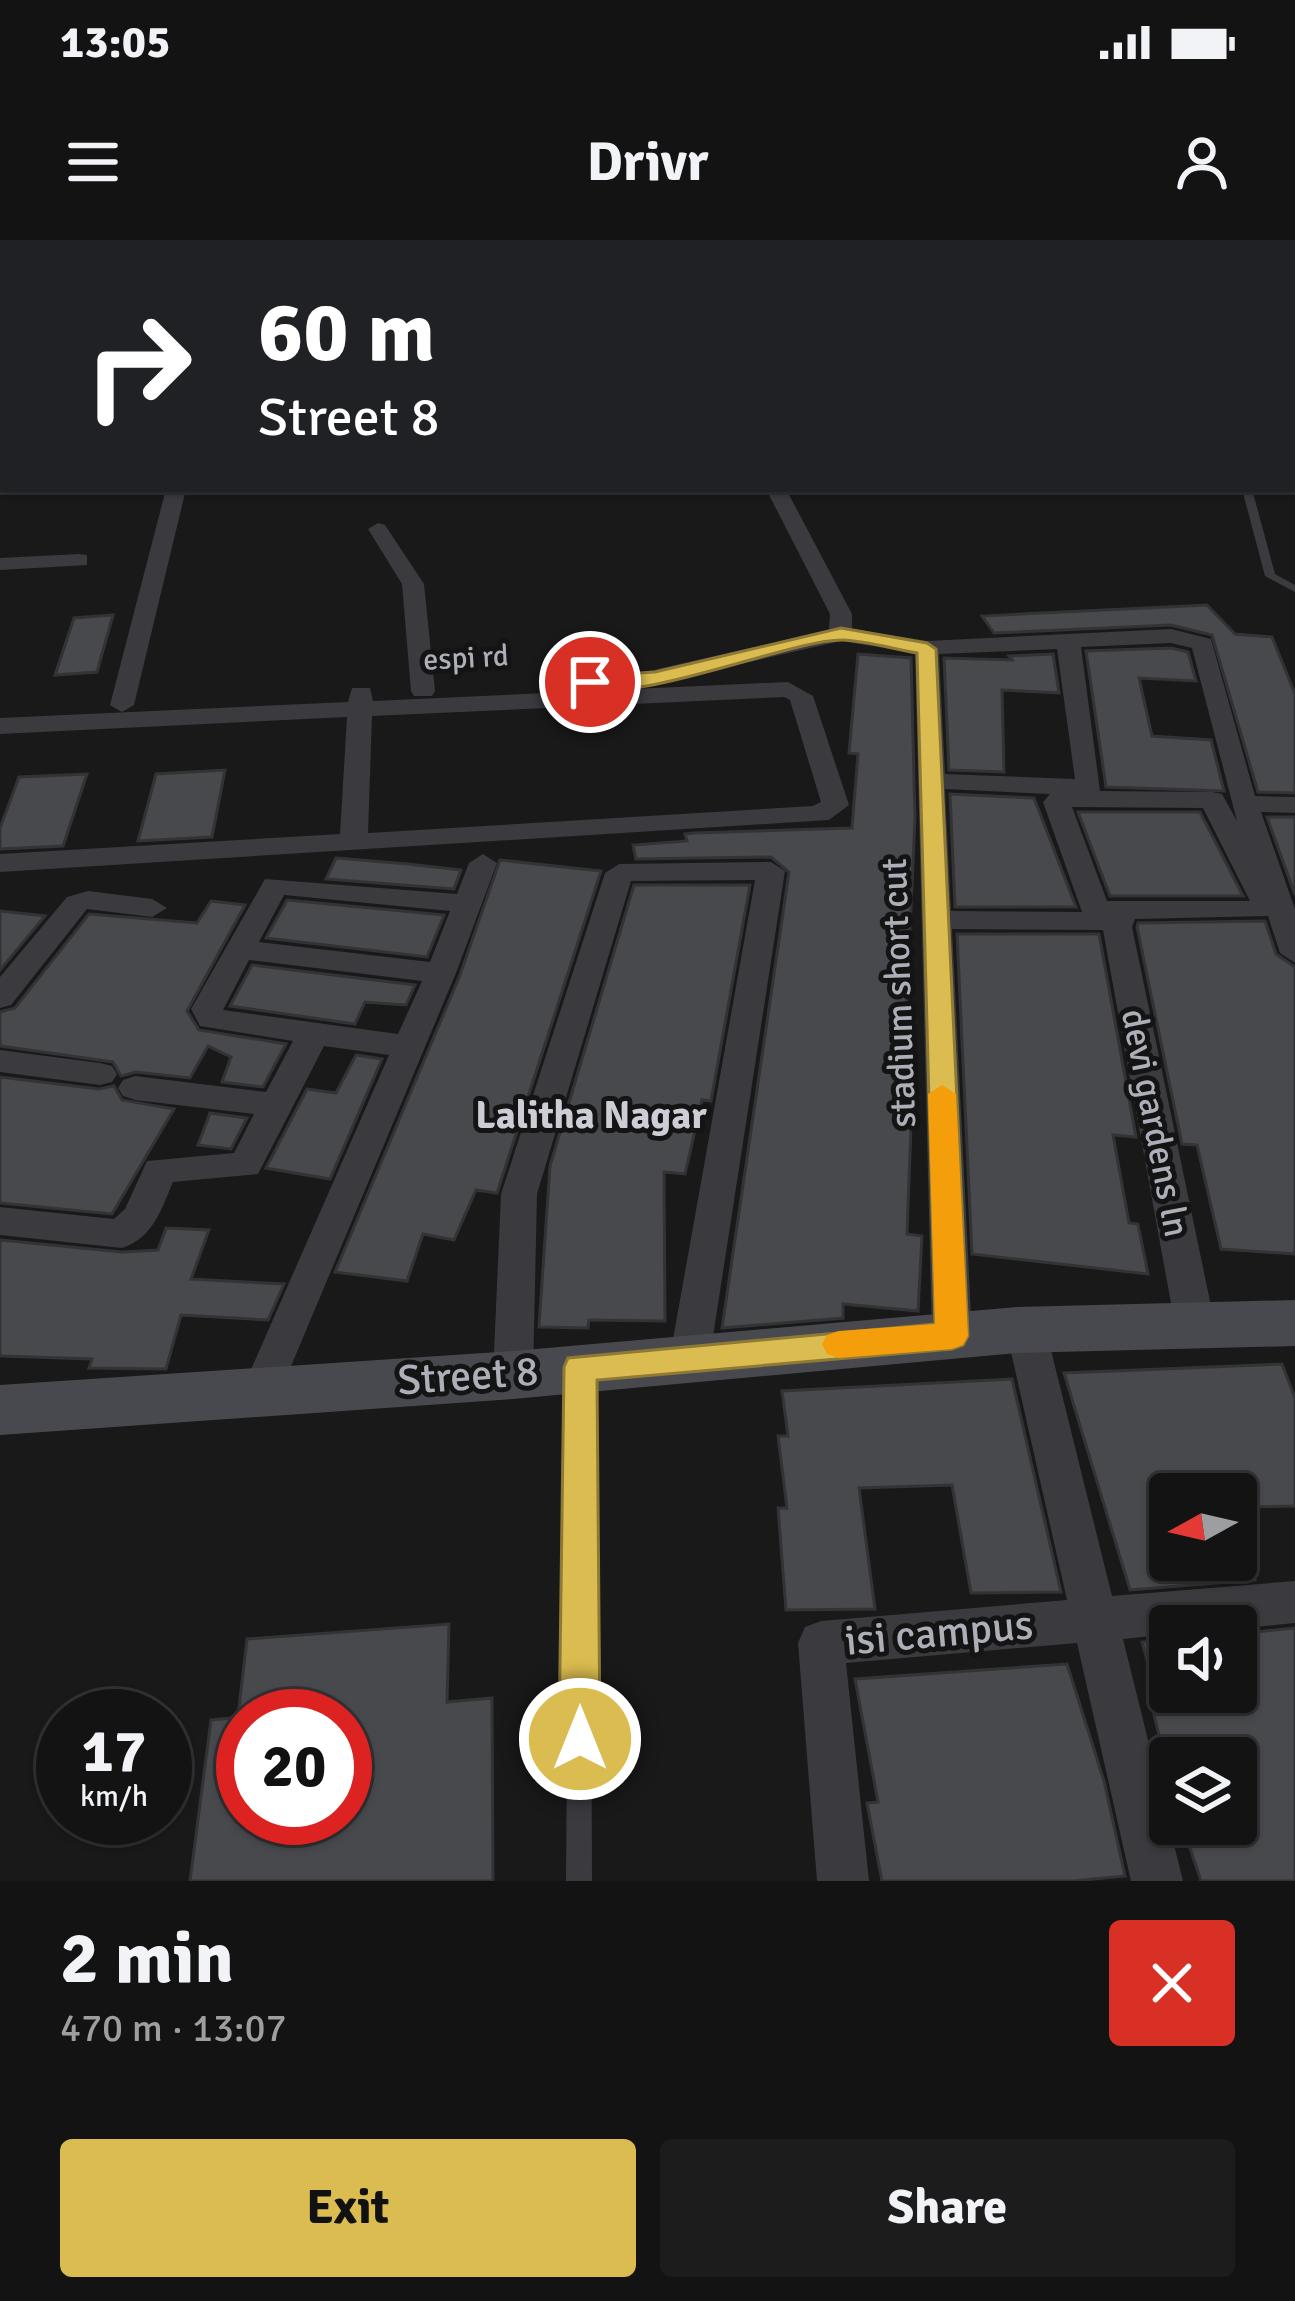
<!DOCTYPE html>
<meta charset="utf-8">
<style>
:root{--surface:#131314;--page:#1c1c1d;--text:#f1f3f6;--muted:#9d9ea0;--line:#323234;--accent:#dbbc50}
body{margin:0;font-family:Signika,sans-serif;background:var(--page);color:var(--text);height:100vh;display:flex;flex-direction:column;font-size:45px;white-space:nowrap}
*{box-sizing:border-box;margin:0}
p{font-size:39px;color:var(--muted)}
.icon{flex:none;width:66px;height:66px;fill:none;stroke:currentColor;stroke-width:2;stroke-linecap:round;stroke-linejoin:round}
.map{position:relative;height:1641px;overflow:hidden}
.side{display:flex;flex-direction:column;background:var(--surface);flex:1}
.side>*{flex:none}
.banner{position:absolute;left:0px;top:0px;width:1296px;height:252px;box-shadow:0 3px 9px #0004,0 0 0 3px var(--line);background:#202124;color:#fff;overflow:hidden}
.needle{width:78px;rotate:262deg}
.tools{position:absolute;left:1149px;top:1233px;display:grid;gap:24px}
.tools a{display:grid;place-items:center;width:108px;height:108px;border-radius:12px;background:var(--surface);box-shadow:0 3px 9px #0004,0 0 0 3px var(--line);font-size:60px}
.speed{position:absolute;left:36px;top:1449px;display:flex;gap:24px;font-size:60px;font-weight:700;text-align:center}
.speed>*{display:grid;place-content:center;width:156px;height:156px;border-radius:50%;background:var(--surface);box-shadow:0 3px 9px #0004,0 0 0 3px var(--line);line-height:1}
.speed small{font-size:30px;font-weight:400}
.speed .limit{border:18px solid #d22;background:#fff;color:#111}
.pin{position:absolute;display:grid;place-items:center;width:102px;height:102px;color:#fff;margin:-51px;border:6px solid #fff;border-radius:50%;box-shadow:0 3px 12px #0007}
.me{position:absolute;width:132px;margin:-66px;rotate:0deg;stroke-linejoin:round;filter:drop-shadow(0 0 9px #0008)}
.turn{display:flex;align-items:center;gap:42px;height:252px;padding:0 60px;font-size:54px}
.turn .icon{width:156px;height:156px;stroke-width:2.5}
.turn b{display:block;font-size:84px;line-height:102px}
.round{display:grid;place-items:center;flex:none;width:126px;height:126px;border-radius:12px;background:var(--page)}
.head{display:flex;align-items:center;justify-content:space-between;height:204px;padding:0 60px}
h1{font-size:72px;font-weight:700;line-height:90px}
.button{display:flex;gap:24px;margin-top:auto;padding:24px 60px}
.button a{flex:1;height:138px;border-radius:12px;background:var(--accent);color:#111;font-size:48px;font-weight:700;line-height:138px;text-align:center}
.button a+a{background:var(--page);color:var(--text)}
.status{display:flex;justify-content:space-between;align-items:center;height:84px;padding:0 60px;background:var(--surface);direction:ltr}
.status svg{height:33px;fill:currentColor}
header{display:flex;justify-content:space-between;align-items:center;height:156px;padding:0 60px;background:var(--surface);font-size:54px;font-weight:700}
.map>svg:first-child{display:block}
</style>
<div class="status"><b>13:05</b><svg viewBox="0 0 49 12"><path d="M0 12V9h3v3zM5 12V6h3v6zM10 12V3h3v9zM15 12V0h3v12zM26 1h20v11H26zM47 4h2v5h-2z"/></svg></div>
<header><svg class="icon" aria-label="menu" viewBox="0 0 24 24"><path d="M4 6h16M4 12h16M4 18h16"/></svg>Drivr<svg class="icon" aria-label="person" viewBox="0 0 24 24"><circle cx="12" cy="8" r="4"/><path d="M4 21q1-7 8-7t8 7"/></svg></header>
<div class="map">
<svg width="1295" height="1641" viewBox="0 0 1295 1641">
<rect width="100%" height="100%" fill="#19191a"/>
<!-- green -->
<polygon fill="#272f29" points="0,0 741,0 3,3 3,51"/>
<!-- building -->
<g fill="#48494c" stroke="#333336" stroke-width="3">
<polygon points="1207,365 1235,394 1272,397 1295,454 1295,553 1258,552 1212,395 1171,385 994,393 982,376"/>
<polygon points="113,375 97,432 55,435 74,378"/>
<polygon points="1171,408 1188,412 1196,441 1139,438 1152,496 1211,500 1224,551 1106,547 1086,411"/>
<polygon points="858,414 911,418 915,578 906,779 915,780 907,994 922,996 918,1071 843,1064 843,1078 722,1088 789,632 771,617 636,619 633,605 687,601 685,594 694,593 852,588 858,514 849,513"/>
<polygon points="1053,414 1059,453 1002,450 1004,532 949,530 944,418 1012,420 1009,416"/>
<polygon points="225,530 212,597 138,601 156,534"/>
<polygon points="87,534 63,606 0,609 0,588 19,537"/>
<polygon points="950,554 1034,558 1076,667 955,667"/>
<polygon points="1078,572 1200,572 1243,656 1110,656"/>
<polygon points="1267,577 1295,577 1295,655"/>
<polygon points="336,618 408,624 461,630 454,649 326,639"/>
<polygon points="500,620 601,631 497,953 476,950 454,1000 423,994 407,1041 335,1032 460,735"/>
<polygon points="634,645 750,645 711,861 702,860 685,934 664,932 665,1081 589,1080 588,1088 539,1087 550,926"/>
<polygon points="287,660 444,675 427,717 266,698"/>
<polygon points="211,661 245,665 187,771 199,790 286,804 263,847 222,842 231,817 208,806 190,838 136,832 121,836 113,822 0,806 0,772 15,768 89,674 197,683"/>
<polygon points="0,671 45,676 0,730"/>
<polygon points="1265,681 1276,714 1295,727 1295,1014 1221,1009 1197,905 1182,904 1137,687 1138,683"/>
<polygon points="957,694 1099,694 1136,897 1113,895 1129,983 1138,984 1148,1034 972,1014"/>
<polygon points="252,725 415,745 406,765 365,762 355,784 230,766"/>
<polygon points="356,815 382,819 330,939 266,928 307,849 336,853"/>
<polygon points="0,837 99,849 114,846 122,860 174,869 112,974 0,963"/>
<polygon points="210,873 247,878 231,909 198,905"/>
<polygon points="166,988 209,990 191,1039 284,1044 268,1080 181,1075 166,1129 89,1128 92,1119 0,1116 0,1000 122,1012 158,1010"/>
<polygon points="1282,1124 1295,1158 1295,1266 1236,1267 1236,1254 1170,1254 1170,1320 1236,1320 1236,1297 1241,1297 1255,1340 1130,1350 1064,1133"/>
<polygon points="1012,1139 1061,1352 971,1353 952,1245 859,1248 875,1369 786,1370 778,1268 787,1268 778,1196 788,1196 782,1151"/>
<polygon points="449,1384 447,1462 492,1458 493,1641 190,1641 211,1480 243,1477 243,1578 345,1578 345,1476 238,1476 247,1399"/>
<polygon points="1295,1388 1295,1641 1201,1641 1182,1584 1236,1584 1236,1518 1165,1518 1154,1475 1162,1474 1142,1402 1170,1399 1170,1452 1236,1452 1236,1394"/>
<polygon points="1067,1424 1104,1541 1125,1636 1073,1641 882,1641 867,1563 878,1562 855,1439"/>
</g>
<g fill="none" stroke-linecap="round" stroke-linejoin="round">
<!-- lane -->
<g fill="#3a3a3f" fill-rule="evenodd">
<polygon points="427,0 433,0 433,3 425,3"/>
<polygon points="894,0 900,0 900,3 892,3"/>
<polygon points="1205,0 1211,0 1214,3 1206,3"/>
<rect x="1293" y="38" width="2" height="4"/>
<rect x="0" y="40" width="3" height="4"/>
<rect x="1293" y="169" width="2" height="6"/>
<rect x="1293" y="216" width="2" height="6"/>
<polygon points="1242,249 1252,249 1275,334 1295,345 1295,352 1265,336"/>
<polygon points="580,1124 587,1126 590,1132 592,1641 566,1641 570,1132 573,1126"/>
</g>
<!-- street -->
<g fill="#3a3a3f" fill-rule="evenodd">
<polygon points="751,0 766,0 749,3"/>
<rect x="0" y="50" width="3" height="10"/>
<polygon points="3,132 3,143 0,144 0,133"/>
<polygon points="3,233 3,245 0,246 0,234"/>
<polygon points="166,249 186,249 134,465 122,472 110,465"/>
<path d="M766,249h20l66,125v15l75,12 244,-12 40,10 44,157 40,1v16l-34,-1 34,97v54l-15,-10 -12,-37 -133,3 -3,8 83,398 -6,11 -14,5 -14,-5 -6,-11 -72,-395 -151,-1 20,407 -6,11 -14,5 -14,-5 -6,-11 -17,-683 -74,-12 -192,44 -12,-7 3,-5 189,-43 1,-16zM1171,403l21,5 45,173 -15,-27 -10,-2 -112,-1 -19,-144zM1057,409l18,130 -130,-5 -6,-120zM945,549l105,5 -7,8 39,110 -131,-1zM1072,567l131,1 47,93h-143z"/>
<polygon points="378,283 385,285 424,344 435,451 432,456 414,456 411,451 402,344 368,289"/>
<polygon points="79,314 87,315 87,325 0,330 0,318"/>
<path d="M788,442l25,14 36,109 -20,15 -829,52v-18l340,-20 7,-117 -347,17v-16l348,-16 4,-14h18l3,13zM784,457l6,3 31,102 -8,4 -445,27 4,-117z"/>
<path d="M483,614l14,9 -41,110 -180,429 -14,5 -14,-5 -6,-12 147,-335 -65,-9 -66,128 -85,8c-12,28 -20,56 -51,66l-122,-13v-28l114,12 11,-10 22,-48 87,-8 20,-39 -119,-14 -12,-4 -5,-8 5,-8 12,-4 131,16 27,-51 -93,-15 -9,-17 74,-130 192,15 12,-31zM284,655l166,16 -20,51 -171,-20zM249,720l173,21 -24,53 -175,-24z"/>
<polygon points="771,622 785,631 710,1116 704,1128 690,1132 676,1128 670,1116 755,640 631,641 537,954 533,1135 527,1147 513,1152 499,1147 493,1135 501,954 605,633 619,624"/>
<polygon points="88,651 152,659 167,668 152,677 87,669 11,765 0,768 0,737 67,657"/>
<polygon points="0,810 100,823 112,826 117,834 112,842 100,845 0,832"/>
<polygon points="1026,1074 1040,1079 1046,1090 1112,1356 1295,1341 1295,1383 1236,1389 1170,1386 1170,1394 1123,1399 1183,1641 1131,1641 1077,1403 846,1423 869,1641 817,1641 798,1403 805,1387 821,1381 1067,1360 1006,1090 1012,1079"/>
</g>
<!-- secondary -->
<polygon fill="#48494f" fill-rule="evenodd" points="1295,1060 1295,1106 1017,1113 513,1159 0,1195 0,1145 513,1111 1017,1067"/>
</g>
<!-- route -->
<path fill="#dbbc50" stroke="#8e7a34" stroke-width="3" d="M841,388l86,15 9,6 32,687 -5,9 -11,4 -355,31 3,359 -6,14 -14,6 -15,-6 -6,-14 5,-372 4,-9 367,-34 -18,-671c-24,-4 -50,-12 -74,-13 -55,-1 -222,73 -264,42l11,-6 65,-4z"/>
<!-- slow -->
<polygon fill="#f59e0b" points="942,845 956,854 968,1096 963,1105 952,1109 839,1118 827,1114 822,1104 827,1095 839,1091 935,1084 928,854"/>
<g text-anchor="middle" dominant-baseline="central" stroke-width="10" stroke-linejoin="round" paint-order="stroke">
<!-- far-street labels -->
<g font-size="30" fill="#adafb8" stroke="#141415">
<text transform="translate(466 418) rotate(-3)">espi rd</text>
</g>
<!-- street labels -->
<g font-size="36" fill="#adafb8" stroke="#141415">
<text transform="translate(899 753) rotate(-92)">stadium short cut</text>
<text transform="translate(1155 883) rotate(79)">devi gardens ln</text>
</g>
<!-- neighbourhood labels -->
<g font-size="39" font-weight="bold" fill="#cdced5" stroke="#141415">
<text x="591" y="875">Lalitha Nagar</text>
</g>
<!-- near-street labels -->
<g font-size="42" fill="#adafb8" stroke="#141415">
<text transform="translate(468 1136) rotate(-4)">Street 8</text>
<text transform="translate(939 1393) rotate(-5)">isi campus</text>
</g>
</g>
</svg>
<div class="tools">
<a><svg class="needle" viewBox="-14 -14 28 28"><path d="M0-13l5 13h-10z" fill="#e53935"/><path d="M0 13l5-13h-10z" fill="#9d9ea0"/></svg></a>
<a><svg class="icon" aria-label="sound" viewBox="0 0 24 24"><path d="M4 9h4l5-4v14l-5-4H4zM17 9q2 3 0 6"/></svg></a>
<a><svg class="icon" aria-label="layers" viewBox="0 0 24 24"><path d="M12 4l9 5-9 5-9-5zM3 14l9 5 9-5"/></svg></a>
</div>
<div class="speed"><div>17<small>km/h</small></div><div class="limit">20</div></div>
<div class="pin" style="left:590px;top:442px;background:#d93025"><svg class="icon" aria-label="arrive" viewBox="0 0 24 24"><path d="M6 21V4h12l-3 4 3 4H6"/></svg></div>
<svg class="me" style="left:580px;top:1499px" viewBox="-20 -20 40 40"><circle r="17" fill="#dbbc50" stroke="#fff" stroke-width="3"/><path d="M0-11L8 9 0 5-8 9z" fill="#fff"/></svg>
<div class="banner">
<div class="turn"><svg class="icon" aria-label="right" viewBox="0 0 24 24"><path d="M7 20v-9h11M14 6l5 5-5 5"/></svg><div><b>60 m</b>Street 8</div></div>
</div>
</div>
<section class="side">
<div class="head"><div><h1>2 min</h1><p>470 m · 13:07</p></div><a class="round" style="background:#d93025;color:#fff"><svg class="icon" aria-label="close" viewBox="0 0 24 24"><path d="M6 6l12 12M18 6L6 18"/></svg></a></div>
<div class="button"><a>Exit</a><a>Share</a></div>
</section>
